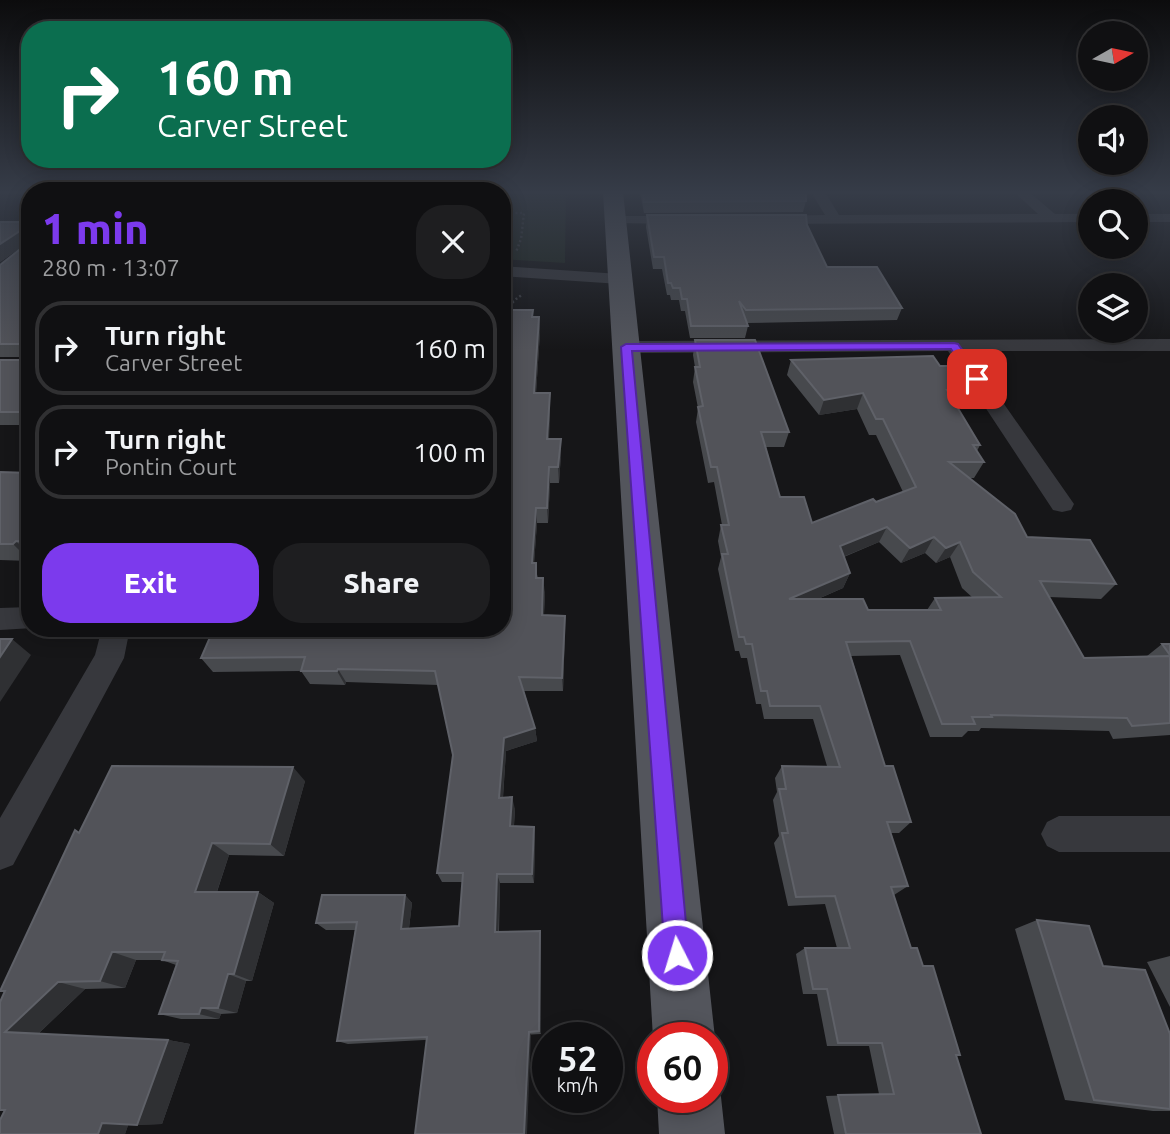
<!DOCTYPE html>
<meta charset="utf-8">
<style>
:root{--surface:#101012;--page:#1e1e20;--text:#f1f3f6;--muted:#9c9d9f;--line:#303032;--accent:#7c3aed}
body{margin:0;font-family:Ubuntu,sans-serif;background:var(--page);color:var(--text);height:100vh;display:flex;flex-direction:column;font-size:26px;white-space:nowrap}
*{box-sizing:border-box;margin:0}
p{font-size:23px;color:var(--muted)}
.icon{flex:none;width:38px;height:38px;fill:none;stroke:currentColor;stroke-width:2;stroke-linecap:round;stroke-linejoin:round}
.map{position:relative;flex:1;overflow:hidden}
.panel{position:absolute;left:21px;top:182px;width:490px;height:455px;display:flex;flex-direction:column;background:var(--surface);border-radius:28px;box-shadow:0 4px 18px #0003,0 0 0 2px var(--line)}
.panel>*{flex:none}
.banner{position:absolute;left:21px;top:21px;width:490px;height:147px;border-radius:28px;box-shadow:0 4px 18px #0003,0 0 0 2px var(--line);background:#0b6e4f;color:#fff;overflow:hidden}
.needle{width:46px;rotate:81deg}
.buttons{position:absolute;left:1078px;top:21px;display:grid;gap:14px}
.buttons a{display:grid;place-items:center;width:70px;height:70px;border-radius:50%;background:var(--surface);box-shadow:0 4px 18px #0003,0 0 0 2px var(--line);font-size:35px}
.speed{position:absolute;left:532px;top:1022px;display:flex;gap:14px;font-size:35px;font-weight:700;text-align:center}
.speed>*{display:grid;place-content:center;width:91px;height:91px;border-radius:50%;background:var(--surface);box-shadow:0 4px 18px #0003,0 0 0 2px var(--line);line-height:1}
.speed small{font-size:18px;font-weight:400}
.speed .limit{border:10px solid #d22;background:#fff;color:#111}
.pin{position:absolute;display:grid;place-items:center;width:60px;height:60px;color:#fff;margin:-30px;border-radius:14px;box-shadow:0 4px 10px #0006}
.me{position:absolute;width:77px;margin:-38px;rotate:355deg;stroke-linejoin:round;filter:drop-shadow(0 0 5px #0008)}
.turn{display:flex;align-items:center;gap:24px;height:147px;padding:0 21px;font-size:32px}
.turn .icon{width:91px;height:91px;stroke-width:2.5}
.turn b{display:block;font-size:49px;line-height:60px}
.round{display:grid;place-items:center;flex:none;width:74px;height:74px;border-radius:28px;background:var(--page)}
.overview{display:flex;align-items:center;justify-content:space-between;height:119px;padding:0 21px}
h1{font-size:42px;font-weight:800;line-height:52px;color:var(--accent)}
.cta{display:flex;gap:14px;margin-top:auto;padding:14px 21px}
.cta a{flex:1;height:80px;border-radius:28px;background:var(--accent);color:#fff;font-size:28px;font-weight:800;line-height:80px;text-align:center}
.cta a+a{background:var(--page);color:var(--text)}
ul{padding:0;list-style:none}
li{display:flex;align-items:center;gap:21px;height:94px;margin:0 14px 10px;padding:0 7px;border:4px solid var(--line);border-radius:28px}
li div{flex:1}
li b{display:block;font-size:26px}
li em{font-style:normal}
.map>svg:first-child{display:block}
</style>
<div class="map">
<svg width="1170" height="1134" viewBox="0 0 1170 1134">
<rect width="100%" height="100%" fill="#161618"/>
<!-- green -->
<polygon fill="#1e261f" points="502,192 566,192 565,263 502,259"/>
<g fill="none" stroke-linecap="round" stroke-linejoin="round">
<!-- path-far1 -->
<g stroke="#3d3f44" stroke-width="2.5" stroke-dasharray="2 2.5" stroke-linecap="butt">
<polyline points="502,213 524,213 521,239 516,252"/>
<polyline points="512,302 523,294"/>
</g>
<!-- path -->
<polyline stroke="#3d3f44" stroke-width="3.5" stroke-dasharray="2.5 3.5" stroke-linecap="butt" points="502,310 515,300"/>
<!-- minor -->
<g fill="#37383d" fill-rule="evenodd">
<polygon points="811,192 825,192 839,215 1038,214 1014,192 1029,192 1055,214 1090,214 1090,222 771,224 764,220 771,216 825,215"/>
<rect x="1136" y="214" width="34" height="8"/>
<polygon points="616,216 680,216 687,220 680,224 611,223 609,220 611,217"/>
<polygon points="502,266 620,274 628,279 620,284 502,276"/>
<polygon points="1170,339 1170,351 967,351 1074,504 1071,510 1062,512 1053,510 948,351 626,353 617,347 626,341"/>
<polygon points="30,607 30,628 33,628 0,630 0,608"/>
<polygon points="102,628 130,628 124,658 13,865 0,870 0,818 95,655"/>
<polygon points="1059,816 1170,816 1170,852 1059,852 1047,846 1041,834 1047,822"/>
</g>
<!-- primary -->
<g fill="#53555c" fill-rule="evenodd">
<polygon points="603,192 623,192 715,1038 712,1044 712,1038 653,1038"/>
<polygon points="712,1075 721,1097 725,1134 659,1134 657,1097 712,1097"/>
</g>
</g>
<!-- wall -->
<g fill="#47494d" fill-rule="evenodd">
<polygon points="640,192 806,192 806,201 803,212 644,213"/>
<polygon points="647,215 807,225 827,267 902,308 897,320 747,323 748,326 745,338 690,338 685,311 681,311 679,300 671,300 670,295 667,295 662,269 653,269 646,227"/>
<polygon points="30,222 30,425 0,425 0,360 22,360 22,357 0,357 0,265 24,246 24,245 0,262"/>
<polygon points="533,317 539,317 540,332 536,393 550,393 550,408 549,439 561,439 561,454 559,483 550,483 548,523 537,523 534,563 538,578 545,593 544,615 565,616 565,630 563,691 524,691 535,728 537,741 506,751 503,798 515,809 514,826 535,837 534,883 500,883 499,932 540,931 541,938 541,1034 348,1044 337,1041 355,930 326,930 316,923 405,895 412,903 409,928 459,926 463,882 442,882 437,873 453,755 438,685 346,682 345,685 310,684 301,671 213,672 201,658 429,628 428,631 476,631"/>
<path d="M695,340l94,92 -5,15h-18l14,50 32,26 64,-21 27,-10 -27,-57h-7l-12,-26 -38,6 -32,-40 4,-15 149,6 28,24 -9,16h-3l24,39 -3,6 7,11 -10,16h-5l58,59 89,47 -15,15 -52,-2 35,61 63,-2 15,-12h8v91l-57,4 -4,-8 -128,-3 -2,3h-11l-6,6h-32l-30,-82 -49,1 34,110 26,56 -12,11h-8l17,53 -14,9 17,53 12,18 33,89 25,79h-147l-8,-38 53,-2 -10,-48h-42l-10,-52h-14l-7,-40 9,-6h32l-12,-44 -37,2 -14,-63 5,-7 -6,-36 4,-8 -2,-14 7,-12h45l-14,-47h-49l-3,-15h-5l-9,-46h-6l-2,-7h-4l-17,-82 3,-12 -3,-16 3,-16h1l-8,-43 -6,1 -12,-61 2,-14 -5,-26 2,-15 -2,-12zM879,542l22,21 24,-10 11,10 14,-6 12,31 11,10h-38l-8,12h-59l-50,-11 25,-11 7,-15 -6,-16z"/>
<polygon points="0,472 30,473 30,561 0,560"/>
<polygon points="305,781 284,856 229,855 217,892 258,892 274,903 252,981 246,981 237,1013 221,1014 219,1019 181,1019 159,1014 176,965 162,960 136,960 125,988 85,989 38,1034 168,1040 190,1044 162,1124 128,1125 125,1134 5,1110 5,992 0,991 79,832"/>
<polygon points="1037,920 1103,966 1170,1034 1170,1111 1153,1111 1065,1100 1015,929"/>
<polygon points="1170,956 1170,1007 1147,962"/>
</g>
<!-- shaded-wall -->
<g fill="#2f3033">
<polygon points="23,229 30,241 0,262 0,244"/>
<polygon points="539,317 540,332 535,408 534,393"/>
<polygon points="550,393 550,408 548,455 547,439"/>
<polygon points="863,393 857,409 819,415 824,400"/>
<polygon points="561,439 561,454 559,483 558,467"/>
<polygon points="549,467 550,483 548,523 547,508"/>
<polygon points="536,508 537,523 533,578 532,563"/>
<polygon points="887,527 879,542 833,561 840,546"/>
<polygon points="934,537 925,553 901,563 910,548"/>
<polygon points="16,541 30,555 30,561 13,544"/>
<polygon points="960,542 950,557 936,563 946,548"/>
<polygon points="850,573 843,588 783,614 789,599"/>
<polygon points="543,578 545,593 543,630 542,615"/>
<polygon points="565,616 565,630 563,691 562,678"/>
<polygon points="12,639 31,655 0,702 0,657"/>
<polygon points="338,669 346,682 345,685 337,671"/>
<polygon points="535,728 537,741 506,751 502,809 499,798 504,738"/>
<polygon points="293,767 305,781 284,856 270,844"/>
<polygon points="512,797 515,809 513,836 510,826"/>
<polygon points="534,827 535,837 534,883 532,874"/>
<polygon points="212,843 229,855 213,903 195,892"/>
<polygon points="497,874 500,883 498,939 495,932"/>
<polygon points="258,892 274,903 252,981 234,974"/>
<polygon points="405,895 412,903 408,936 401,929"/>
<polygon points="540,931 541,938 541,1034 539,1031"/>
<polygon points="112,952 136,960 125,988 100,981"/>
<polygon points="228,974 246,981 237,1013 218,1008"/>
<polygon points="58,982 85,989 36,1036 5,1032"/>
<polygon points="201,1008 221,1014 219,1019 199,1014"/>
<polygon points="529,1032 531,1035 527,1134 524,1134"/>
<polygon points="168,1040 190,1044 162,1124 137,1125"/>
<polygon points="102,1123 129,1123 125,1134 98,1134"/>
</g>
<!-- building -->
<g fill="#525359" stroke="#5f6168" stroke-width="2" fill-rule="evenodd">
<polygon points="643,192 806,192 806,201 644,202"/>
<polygon points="647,215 806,215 807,225 827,267 877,267 902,308 746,310 739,301 748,326 691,326 687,299 682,299 680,288 673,288 671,283 668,283 664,257 654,257"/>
<polygon points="0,222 30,222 30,412 0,412 0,360 22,360 23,344 0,344 0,265 24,246 25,231 23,229 0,244"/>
<polygon points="502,310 533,310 532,317 539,317 534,393 550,393 547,439 561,439 558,467 549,467 547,508 536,508 532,563 536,563 536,578 543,578 542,615 565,616 562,678 519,677 535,728 504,738 499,798 512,797 510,826 534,827 532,874 497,874 495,932 540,931 539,1031 529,1032 524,1134 415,1134 427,1037 337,1041 357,922 316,923 322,895 405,895 401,929 459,926 463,873 437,873 453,755 435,671 338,669 337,671 301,671 305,657 201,658 214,628 421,628 420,631 476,631 476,628 502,628"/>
<path d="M695,340h60l34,92h-28l19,65h24l8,26 61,-24 3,3 40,-15 -33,-68h-7l-13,-26 -39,7 -33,-40 142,-4 7,10h11l17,24h-21l33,55h-7l11,17h-35l66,52 12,23 63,3 26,44 -76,-3 44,77 86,-2v67l-38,3 -5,-8 -136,-3 1,2h-20l3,7h-33l-32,-83 -64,1 39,124h8l18,56h-24l21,64 -17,1 20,61h6l6,18h10l27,89h-4l25,79h-135l-8,-39 56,-1 -12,-51h-44l-11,-54h-14l-8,-41h45l-15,-52 -39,1 -14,-64h6l-9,-44h7l-4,-23 58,1 -20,-61h-50l-3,-15h-6l-9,-47h-6l-2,-7h-5l-17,-83h6l-7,-29h8l-12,-58h-6l-13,-60 5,-1 -8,-39h5zM887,527l23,21 24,-11 12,11 14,-6 13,30 28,25 -66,1 6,12h-73l-5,-11h-74l61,-26 -10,-27z"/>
<polygon points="0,472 30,473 30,542 16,541 13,544 0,544"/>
<polygon points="0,639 12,639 0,657"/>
<polygon points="1162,644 1170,644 1170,655"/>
<polygon points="112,766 293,767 270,844 212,843 195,892 258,892 234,974 228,974 218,1008 201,1008 199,1014 159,1014 178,961 162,960 165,952 112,952 100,981 58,982 5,1032 168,1040 137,1125 102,1123 98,1134 0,1134 0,1120 5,1110 0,1110 0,1002 5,991 0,991 75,830 79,833"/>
<polygon points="1037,920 1089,926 1103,966 1145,970 1170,1034 1170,1109 1094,1100"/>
</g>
<!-- sky -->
<linearGradient id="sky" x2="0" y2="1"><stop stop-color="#0c0c0d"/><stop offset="0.55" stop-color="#363c48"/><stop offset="1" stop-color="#363c48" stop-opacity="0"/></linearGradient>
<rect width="1170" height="350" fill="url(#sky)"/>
<!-- route -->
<polygon fill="#7c3aed" stroke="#51269a" stroke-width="2" points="954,343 958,344 981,376 981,382 972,382 951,349 632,351 689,955 686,963 677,967 669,963 665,955 621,347 626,344"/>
</svg>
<div class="buttons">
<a><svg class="needle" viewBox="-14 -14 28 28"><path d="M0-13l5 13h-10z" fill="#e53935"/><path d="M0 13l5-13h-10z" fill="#9c9d9f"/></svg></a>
<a><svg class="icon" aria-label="sound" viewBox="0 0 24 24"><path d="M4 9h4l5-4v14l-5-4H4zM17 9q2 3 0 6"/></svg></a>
<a><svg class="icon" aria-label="search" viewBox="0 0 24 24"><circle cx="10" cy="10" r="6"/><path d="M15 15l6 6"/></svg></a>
<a><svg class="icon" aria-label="layers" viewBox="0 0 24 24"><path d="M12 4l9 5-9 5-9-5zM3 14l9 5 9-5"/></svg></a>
</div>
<div class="speed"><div>52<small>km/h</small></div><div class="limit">60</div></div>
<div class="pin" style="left:977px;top:379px;background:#d93025"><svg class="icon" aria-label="arrive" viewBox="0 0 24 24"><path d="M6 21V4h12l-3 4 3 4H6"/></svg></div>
<svg class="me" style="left:677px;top:955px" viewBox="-20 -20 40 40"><circle r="17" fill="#7c3aed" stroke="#fff" stroke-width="3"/><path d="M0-11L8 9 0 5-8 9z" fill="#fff"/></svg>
<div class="banner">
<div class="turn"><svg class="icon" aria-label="right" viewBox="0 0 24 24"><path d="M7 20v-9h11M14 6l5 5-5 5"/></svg><div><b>160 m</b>Carver Street</div></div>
</div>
<section class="panel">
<div class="overview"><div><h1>1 min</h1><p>280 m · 13:07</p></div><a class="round"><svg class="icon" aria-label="close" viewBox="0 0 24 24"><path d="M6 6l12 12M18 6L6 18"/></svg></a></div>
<ul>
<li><svg class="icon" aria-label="right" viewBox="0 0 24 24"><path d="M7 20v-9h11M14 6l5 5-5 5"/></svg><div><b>Turn right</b><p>Carver Street</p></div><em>160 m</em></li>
<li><svg class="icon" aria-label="right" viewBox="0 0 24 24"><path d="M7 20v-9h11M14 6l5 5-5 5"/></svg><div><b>Turn right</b><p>Pontin Court</p></div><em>100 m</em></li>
</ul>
<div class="cta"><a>Exit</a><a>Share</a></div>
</section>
</div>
